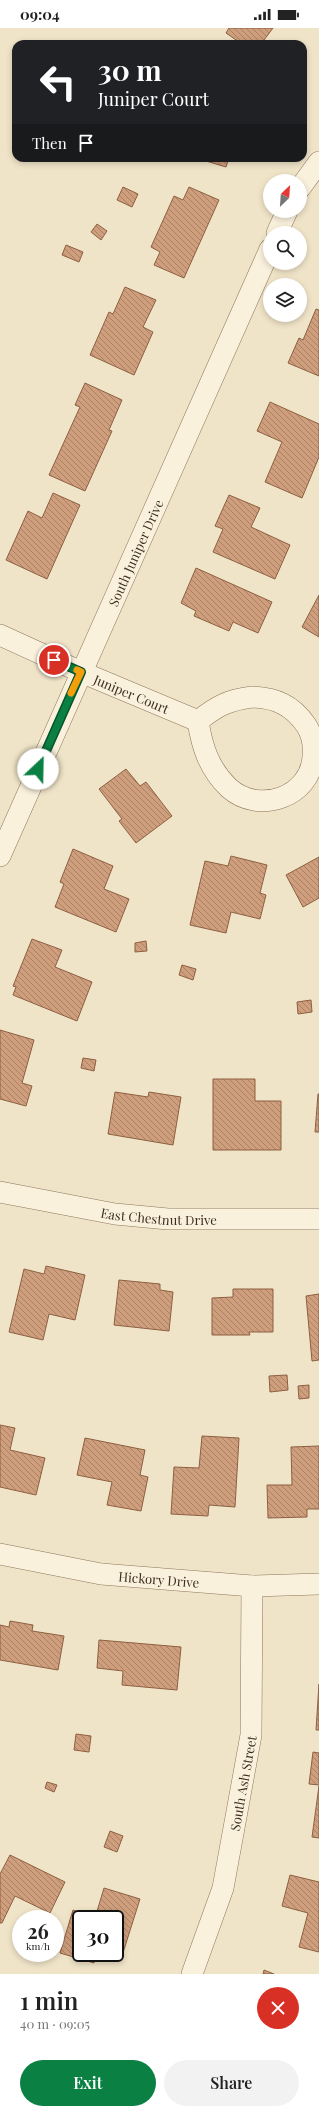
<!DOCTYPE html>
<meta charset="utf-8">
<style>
:root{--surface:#fff;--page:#f2f2f2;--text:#222;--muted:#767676;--accent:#0b8043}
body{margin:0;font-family:"Playfair Display",serif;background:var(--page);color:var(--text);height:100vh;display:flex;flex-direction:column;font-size:15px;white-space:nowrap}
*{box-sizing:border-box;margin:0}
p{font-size:13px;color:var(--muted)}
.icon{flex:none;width:22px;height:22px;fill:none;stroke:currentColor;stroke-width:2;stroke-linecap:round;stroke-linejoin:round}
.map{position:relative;height:1946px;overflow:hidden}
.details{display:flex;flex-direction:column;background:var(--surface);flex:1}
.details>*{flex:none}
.banner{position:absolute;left:12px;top:12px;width:295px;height:122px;border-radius:12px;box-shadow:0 2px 6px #0003;background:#202124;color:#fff;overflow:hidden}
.needle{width:26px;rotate:25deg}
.controls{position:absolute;left:263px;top:146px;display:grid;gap:8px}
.controls a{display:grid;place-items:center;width:44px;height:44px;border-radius:50%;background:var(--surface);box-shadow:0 2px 6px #0003;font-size:20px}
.speed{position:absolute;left:12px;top:1882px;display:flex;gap:8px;font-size:20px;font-weight:700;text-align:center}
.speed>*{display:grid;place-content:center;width:52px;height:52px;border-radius:50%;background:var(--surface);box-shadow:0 2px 6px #0003;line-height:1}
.speed small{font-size:10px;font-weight:400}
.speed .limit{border:2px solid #111;border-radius:6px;background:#fff;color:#111}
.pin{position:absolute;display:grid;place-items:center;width:34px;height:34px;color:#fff;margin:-17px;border:2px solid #fff;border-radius:50%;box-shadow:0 1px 4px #0007}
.me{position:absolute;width:44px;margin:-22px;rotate:24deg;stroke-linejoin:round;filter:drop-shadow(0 0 3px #0008)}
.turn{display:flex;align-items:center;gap:14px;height:84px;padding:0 20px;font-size:18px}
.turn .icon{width:52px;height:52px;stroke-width:2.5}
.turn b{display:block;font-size:28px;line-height:34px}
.then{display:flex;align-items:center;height:38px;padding:0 20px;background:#0003;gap:8px;font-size:15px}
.round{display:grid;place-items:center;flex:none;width:42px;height:42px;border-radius:21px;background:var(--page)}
.overview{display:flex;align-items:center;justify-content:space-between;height:68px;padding:0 20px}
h1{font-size:24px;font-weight:600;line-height:30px}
.cta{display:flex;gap:8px;margin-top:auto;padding:8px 20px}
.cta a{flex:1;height:46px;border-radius:24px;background:var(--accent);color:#fff;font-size:16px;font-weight:600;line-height:46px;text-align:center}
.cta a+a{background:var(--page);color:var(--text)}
.status{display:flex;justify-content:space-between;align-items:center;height:28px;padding:0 20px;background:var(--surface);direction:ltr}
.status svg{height:11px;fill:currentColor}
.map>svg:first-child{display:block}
</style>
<div class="status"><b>09:04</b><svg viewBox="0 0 49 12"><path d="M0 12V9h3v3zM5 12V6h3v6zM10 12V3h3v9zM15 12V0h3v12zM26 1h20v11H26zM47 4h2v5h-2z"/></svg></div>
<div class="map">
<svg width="319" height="1946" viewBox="0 0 319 1946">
<defs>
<pattern id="building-back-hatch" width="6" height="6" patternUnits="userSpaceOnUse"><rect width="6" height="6" fill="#cf9f7d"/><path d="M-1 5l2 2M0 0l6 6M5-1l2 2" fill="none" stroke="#a98266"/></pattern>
</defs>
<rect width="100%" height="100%" fill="#f0e4c8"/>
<!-- building -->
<g fill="url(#building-back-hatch)" stroke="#8d5f41">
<polygon points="229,0 273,0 261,16 242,16 226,5"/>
<polygon points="196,130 229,130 226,139"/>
<polygon points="123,159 138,166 132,179 117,172"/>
<polygon points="189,159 219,172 184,250 154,237 160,224 151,219 174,168 183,172"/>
<polygon points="97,196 107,203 101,212 91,204"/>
<polygon points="66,217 83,224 79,234 62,227"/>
<polygon points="125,259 156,272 143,299 153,304 134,347 90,327 109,284 113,286"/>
<polygon points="316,281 319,282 319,348 288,335 299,310 303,312"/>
<polygon points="85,355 122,372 109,402 112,403 85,463 49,447 80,379 75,377"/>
<polygon points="270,374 319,396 319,429 302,470 265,454 282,414 257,403"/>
<polygon points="53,465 80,477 47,551 6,532 28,483 42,490"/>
<polygon points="229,467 260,480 251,499 290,517 275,551 213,524 223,501 215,498"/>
<polygon points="196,540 272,574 258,605 233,594 229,603 194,588 196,583 181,575"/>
<polygon points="319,567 319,609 302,599"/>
<polygon points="126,741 140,758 146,754 172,788 136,815 119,793 122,791 99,761"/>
<polygon points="73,821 113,838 104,861 129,871 116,904 55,879 64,856 60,854"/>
<polygon points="231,828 267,837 260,865 266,867 260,891 231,884 226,905 190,897 205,833 228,838"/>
<polygon points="319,829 319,870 303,879 286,847"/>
<polygon points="32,911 62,922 55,939 92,954 77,993 13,967 16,959 13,958"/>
<polygon points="146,913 147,923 135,924 135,915"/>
<polygon points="182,937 196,941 193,952 179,947"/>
<polygon points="311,972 312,984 298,986 297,974"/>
<polygon points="0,1002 34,1012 22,1055 32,1058 26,1078 0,1071"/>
<polygon points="83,1030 96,1032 94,1043 81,1040"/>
<polygon points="213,1051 255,1051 255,1073 281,1073 281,1122 213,1122"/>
<polygon points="115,1064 148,1069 149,1064 181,1069 173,1117 108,1106"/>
<polygon points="318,1066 319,1066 319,1104 315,1104"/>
<polygon points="46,1238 85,1247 75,1292 49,1286 43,1312 9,1304 24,1241 44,1246"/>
<polygon points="119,1252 160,1256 160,1262 173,1264 169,1303 114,1297"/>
<polygon points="233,1261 273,1261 273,1304 249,1304 250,1307 212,1307 212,1270 233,1269"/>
<polygon points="319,1266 319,1332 312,1333 306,1268"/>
<polygon points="287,1347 288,1362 270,1364 269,1348"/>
<polygon points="309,1357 309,1370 299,1371 298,1358"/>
<polygon points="0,1397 15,1400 10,1422 45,1430 36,1467 0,1459"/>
<polygon points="202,1408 239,1410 235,1479 209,1477 208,1488 171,1486 174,1439 199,1440"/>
<polygon points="85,1410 145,1422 140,1447 148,1449 141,1483 107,1477 112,1454 77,1447"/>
<polygon points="319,1418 319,1481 307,1481 307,1489 268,1490 267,1457 292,1457 291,1419"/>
<polygon points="10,1593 33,1597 32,1603 64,1608 58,1642 0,1632 0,1597 9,1599"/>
<polygon points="99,1612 181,1619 177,1662 122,1657 123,1643 97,1640"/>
<polygon points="319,1656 319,1702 316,1702"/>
<polygon points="76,1706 91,1708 89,1724 74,1722"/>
<polygon points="313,1724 319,1725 319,1757 309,1756"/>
<polygon points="47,1754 57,1757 54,1764 45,1760"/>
<polygon points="319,1758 319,1810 312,1809"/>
<polygon points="110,1803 123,1808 117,1824 104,1819"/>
<polygon points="10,1827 65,1854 50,1885 15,1868 2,1895 0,1895 0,1846"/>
<polygon points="290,1847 319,1854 319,1924 299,1919 308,1885 282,1878"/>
<polygon points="104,1860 140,1871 121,1931 101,1925 115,1925 115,1891 81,1891 81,1925 97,1925 94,1935 60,1925 73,1882 95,1890"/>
<polygon points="264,1942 274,1946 263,1946"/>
</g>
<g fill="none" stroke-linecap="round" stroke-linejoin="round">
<defs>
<g id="minor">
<polyline points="300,160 319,134"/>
<polyline points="277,205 287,183"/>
<path id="s1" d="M0,607l81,37 117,49"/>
<path d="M252,669c24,1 40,8 54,28 6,9 8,20 7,31 -2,41 -54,59 -84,32 -20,-19 -27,-41 -31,-67 19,-15 30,-21 54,-24z"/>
<path id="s2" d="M0,828l270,-607"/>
<path id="s3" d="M0,1164l115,22 53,5h151"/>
<path id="s4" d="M0,1526l101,20 151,12 67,-2"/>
<path id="s5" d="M192,1946l31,-86 28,-153 1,-149"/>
</g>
</defs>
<!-- minor casing -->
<use href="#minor" stroke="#8d765c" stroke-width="22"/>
<!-- minor -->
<use href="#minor" stroke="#faf1dc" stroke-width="21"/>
</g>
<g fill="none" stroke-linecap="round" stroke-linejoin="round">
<defs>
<polyline id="route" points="38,741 81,644 54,632"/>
</defs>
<!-- route casing -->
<use href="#route" stroke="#07532c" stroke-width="10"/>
<!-- route -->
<use href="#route" stroke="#0b8043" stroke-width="7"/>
<!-- slow -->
<polyline stroke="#f59e0b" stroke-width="7" points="71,665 81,644 77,642"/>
</g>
<g text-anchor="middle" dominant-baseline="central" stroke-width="3" stroke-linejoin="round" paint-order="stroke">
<!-- street labels -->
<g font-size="13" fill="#3d2e20" stroke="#f7eed8">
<text stroke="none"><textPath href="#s2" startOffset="332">South Juniper Drive</textPath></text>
<text stroke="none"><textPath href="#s1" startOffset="144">Juniper Court</textPath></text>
<text stroke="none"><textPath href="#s3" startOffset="161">East Chestnut Drive</textPath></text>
<text stroke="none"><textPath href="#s4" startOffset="161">Hickory Drive</textPath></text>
<text stroke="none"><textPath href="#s5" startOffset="198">South Ash Street</textPath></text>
</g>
</g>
</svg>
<div class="controls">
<a><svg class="needle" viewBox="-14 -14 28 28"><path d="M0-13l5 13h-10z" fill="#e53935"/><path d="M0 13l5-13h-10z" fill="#767676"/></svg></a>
<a><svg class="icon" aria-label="search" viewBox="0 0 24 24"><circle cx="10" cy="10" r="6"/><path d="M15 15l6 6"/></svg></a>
<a><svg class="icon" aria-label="layers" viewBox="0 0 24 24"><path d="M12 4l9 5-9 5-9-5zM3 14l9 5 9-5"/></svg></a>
</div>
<div class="speed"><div>26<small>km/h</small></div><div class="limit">30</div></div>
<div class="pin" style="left:54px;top:632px;background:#d93025"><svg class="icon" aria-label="arrive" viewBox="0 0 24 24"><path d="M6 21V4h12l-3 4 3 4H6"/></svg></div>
<svg class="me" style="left:38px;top:741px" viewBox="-20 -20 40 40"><circle r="19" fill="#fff"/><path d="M0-13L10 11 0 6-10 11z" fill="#0b8043"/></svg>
<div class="banner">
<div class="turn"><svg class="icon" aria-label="left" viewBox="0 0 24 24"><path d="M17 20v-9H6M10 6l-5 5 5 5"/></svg><div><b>30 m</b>Juniper Court</div></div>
<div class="then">Then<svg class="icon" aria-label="arrive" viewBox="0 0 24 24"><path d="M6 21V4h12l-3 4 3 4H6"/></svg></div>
</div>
</div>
<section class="details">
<div class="overview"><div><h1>1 min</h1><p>40 m · 09:05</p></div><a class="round" style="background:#d93025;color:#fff"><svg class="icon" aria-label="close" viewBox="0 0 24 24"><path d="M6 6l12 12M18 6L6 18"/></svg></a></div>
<div class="cta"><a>Exit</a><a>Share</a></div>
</section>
